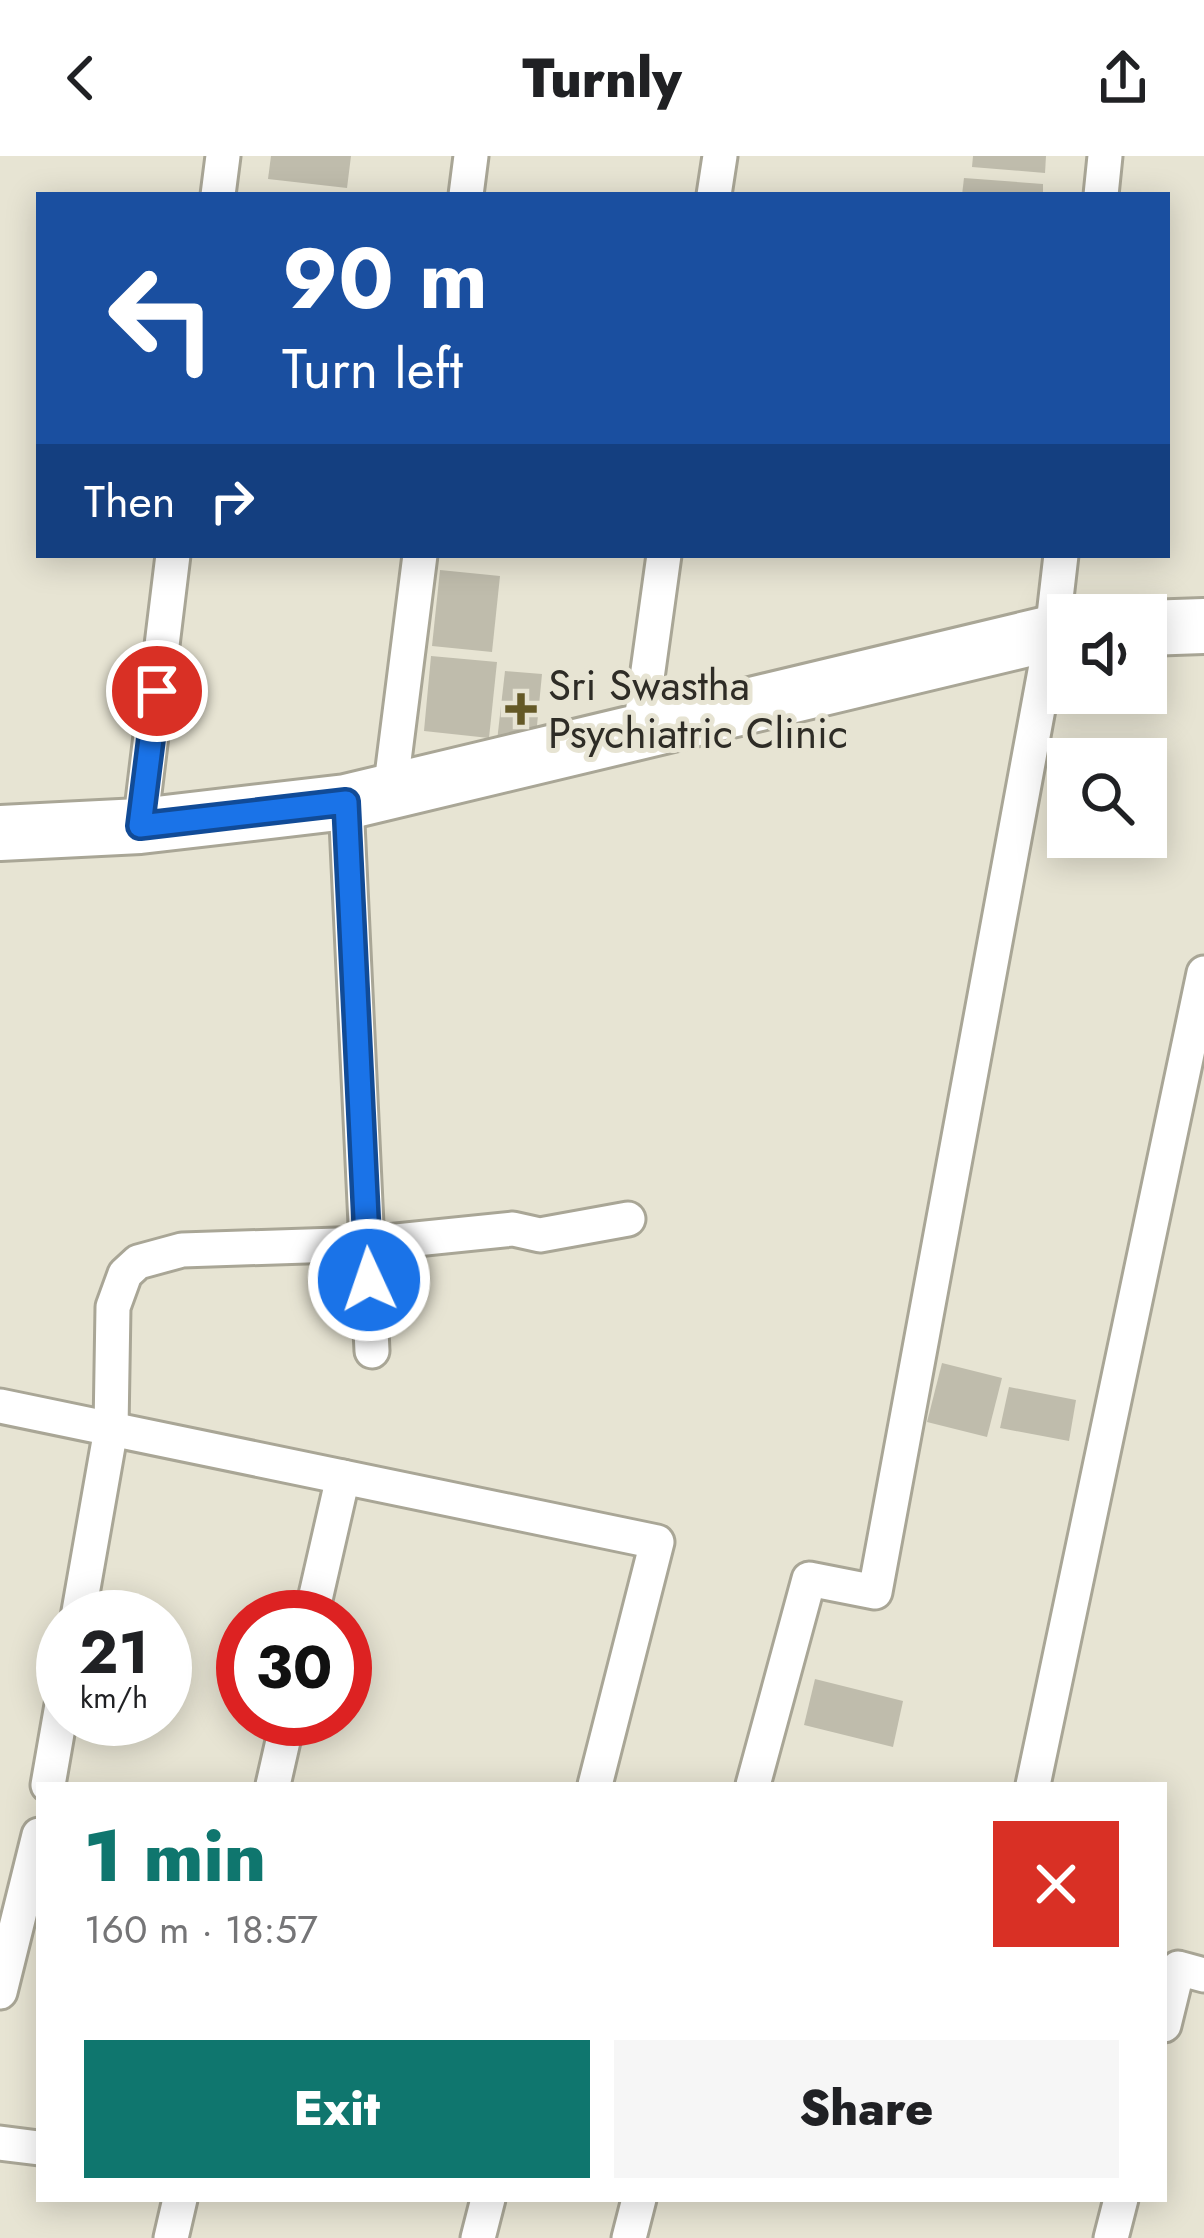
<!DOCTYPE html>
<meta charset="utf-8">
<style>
:root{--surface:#fff;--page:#f6f6f6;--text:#202124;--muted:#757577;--accent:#0f766e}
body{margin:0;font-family:Jost,sans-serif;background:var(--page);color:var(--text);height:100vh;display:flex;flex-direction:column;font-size:45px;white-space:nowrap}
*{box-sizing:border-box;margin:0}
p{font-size:39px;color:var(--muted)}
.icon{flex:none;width:66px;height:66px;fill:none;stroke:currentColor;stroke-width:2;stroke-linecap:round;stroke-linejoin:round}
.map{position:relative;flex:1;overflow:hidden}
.details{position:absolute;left:36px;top:1626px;width:1131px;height:420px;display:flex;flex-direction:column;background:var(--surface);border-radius:0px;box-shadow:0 6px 30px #0003}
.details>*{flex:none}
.guide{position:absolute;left:36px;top:36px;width:1134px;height:366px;border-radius:0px;box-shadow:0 6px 30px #0003;background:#1a4fa0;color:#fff;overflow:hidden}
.buttons{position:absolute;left:1047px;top:438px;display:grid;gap:24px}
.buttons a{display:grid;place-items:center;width:120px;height:120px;border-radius:0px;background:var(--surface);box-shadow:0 6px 30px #0003;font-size:60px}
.speed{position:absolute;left:36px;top:1434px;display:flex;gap:24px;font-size:60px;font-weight:700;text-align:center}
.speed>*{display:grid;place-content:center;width:156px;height:156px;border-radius:50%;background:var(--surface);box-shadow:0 6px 30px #0003;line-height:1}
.speed small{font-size:30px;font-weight:400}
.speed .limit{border:18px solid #d22;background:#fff;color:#111}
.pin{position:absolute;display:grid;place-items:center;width:102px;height:102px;color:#fff;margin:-51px;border:6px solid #fff;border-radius:50%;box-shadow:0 3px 12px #0007}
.me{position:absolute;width:132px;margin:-66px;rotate:357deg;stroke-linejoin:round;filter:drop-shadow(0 0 9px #0008)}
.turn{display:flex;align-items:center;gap:42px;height:252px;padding:0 48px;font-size:54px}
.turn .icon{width:156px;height:156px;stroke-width:2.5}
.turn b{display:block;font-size:84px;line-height:102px}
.then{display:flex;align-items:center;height:114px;padding:0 48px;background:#0003;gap:24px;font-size:45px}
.round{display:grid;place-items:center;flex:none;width:126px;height:126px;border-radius:0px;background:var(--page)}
.summary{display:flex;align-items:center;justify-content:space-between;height:204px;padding:0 48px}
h1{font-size:72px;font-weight:800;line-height:90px;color:var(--accent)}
.action{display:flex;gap:24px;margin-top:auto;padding:24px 48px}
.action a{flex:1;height:138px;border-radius:0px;background:var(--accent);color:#fff;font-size:48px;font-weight:800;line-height:138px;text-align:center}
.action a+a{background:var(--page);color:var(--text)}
header{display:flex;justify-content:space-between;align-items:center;height:156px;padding:0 48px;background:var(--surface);font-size:54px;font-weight:800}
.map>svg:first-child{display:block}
</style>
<header><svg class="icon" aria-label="back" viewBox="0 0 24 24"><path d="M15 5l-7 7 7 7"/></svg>Turnly<svg class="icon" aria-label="share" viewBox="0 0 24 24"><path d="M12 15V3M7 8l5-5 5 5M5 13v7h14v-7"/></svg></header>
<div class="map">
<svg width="1204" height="2082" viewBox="0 0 1204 2082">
<rect width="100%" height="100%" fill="#e7e4d3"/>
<!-- building -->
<g fill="#bfbcac">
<polygon points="271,0 351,0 347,32 268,23"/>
<polygon points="973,0 1046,0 1045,17 972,11"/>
<polygon points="964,22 1043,28 1043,39 962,39"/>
<polygon points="440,414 500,420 492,496 432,490"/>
<polygon points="431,500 497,506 489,582 424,575"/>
<polygon points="505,515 542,518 535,590 497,585"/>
<polygon points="942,1207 1002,1222 987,1281 927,1266"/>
<polygon points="1009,1231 1076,1244 1069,1285 1000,1272"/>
<polygon points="815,1523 903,1545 893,1591 804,1569"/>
</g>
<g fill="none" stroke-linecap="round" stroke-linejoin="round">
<defs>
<g id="street">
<polyline points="218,39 223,0"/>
<polyline points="466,39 471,0"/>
<polyline points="714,39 720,0"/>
<polyline points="1101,39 1105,0"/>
<polyline points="649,573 642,558 664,399"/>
<polyline points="390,636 420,399"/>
<polyline points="346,646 372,1195"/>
<polyline points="140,670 173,399"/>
<polyline points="0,1250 657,1386 595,1629"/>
<polyline points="78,1461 111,1273 113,1151 125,1118 138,1106 182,1094 367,1088 513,1073 540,1079 628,1063"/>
<polyline points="311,1461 343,1321"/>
<polyline points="48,1629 63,1543"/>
<polyline points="273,1629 288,1563"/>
<polyline points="753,1629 809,1423 875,1436 1052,477 1061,399"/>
<polyline points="1033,1629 1204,817"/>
<polyline points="0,1836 39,1679"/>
<polyline points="1164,1869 1178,1812 1204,1819"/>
<polyline points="0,1987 39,1992"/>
<polyline points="171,2082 180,2043"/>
<polyline points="478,2082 488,2043"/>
<polyline points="629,2082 639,2043"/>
<polyline points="1111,2082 1121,2043"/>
</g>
<g id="primary">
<polyline points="1146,472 1204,470"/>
<polyline points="0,677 140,670 346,646 1052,477 1068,476"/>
</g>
</defs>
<!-- street casing -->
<use href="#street" stroke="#a9a696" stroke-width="39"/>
<!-- primary casing -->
<use href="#primary" stroke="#a9a696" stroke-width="60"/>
<!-- street -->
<use href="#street" stroke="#fff" stroke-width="33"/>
<!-- primary -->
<use href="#primary" stroke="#fff" stroke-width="54"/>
</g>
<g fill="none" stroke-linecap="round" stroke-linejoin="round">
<defs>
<polyline id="route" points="157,535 140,670 346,646 369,1124"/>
</defs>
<!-- route casing -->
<use href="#route" stroke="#114b97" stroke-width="30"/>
<!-- route -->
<use href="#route" stroke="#1a73e8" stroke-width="21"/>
</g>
<!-- markers -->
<path fill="#645926" stroke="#e7e4d3" stroke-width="4.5" d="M515 535h12v12h12v12h-12v12h-12v-12h-12v-12h12z"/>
<g text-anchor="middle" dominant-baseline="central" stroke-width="10" stroke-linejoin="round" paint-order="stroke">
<!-- poi labels -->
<g font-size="42" fill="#2e2c26" stroke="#e7e4d3" text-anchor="start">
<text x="548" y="529">Sri Swastha<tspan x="548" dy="48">Psychiatric Clinic</tspan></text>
</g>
</g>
</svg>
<div class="buttons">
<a><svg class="icon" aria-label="sound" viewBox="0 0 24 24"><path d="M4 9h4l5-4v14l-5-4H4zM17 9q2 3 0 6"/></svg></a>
<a><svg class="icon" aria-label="search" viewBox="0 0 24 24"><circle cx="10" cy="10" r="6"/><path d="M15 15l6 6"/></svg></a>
</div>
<div class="speed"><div>21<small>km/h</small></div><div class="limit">30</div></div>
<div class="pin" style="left:157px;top:535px;background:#d93025"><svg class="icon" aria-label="arrive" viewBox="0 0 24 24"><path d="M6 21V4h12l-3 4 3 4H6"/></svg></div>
<svg class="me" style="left:369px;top:1124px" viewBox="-20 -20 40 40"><circle r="17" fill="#1a73e8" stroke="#fff" stroke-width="3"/><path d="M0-11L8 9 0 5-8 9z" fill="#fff"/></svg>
<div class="guide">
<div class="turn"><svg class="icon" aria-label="left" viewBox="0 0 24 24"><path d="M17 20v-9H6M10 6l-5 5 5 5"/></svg><div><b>90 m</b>Turn left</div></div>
<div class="then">Then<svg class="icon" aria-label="right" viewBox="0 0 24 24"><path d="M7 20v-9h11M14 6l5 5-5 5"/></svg></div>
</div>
<section class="details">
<div class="summary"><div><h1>1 min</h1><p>160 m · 18:57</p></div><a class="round" style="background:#d93025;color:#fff"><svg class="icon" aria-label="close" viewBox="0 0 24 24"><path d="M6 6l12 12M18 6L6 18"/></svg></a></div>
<div class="action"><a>Exit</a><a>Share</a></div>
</section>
</div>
